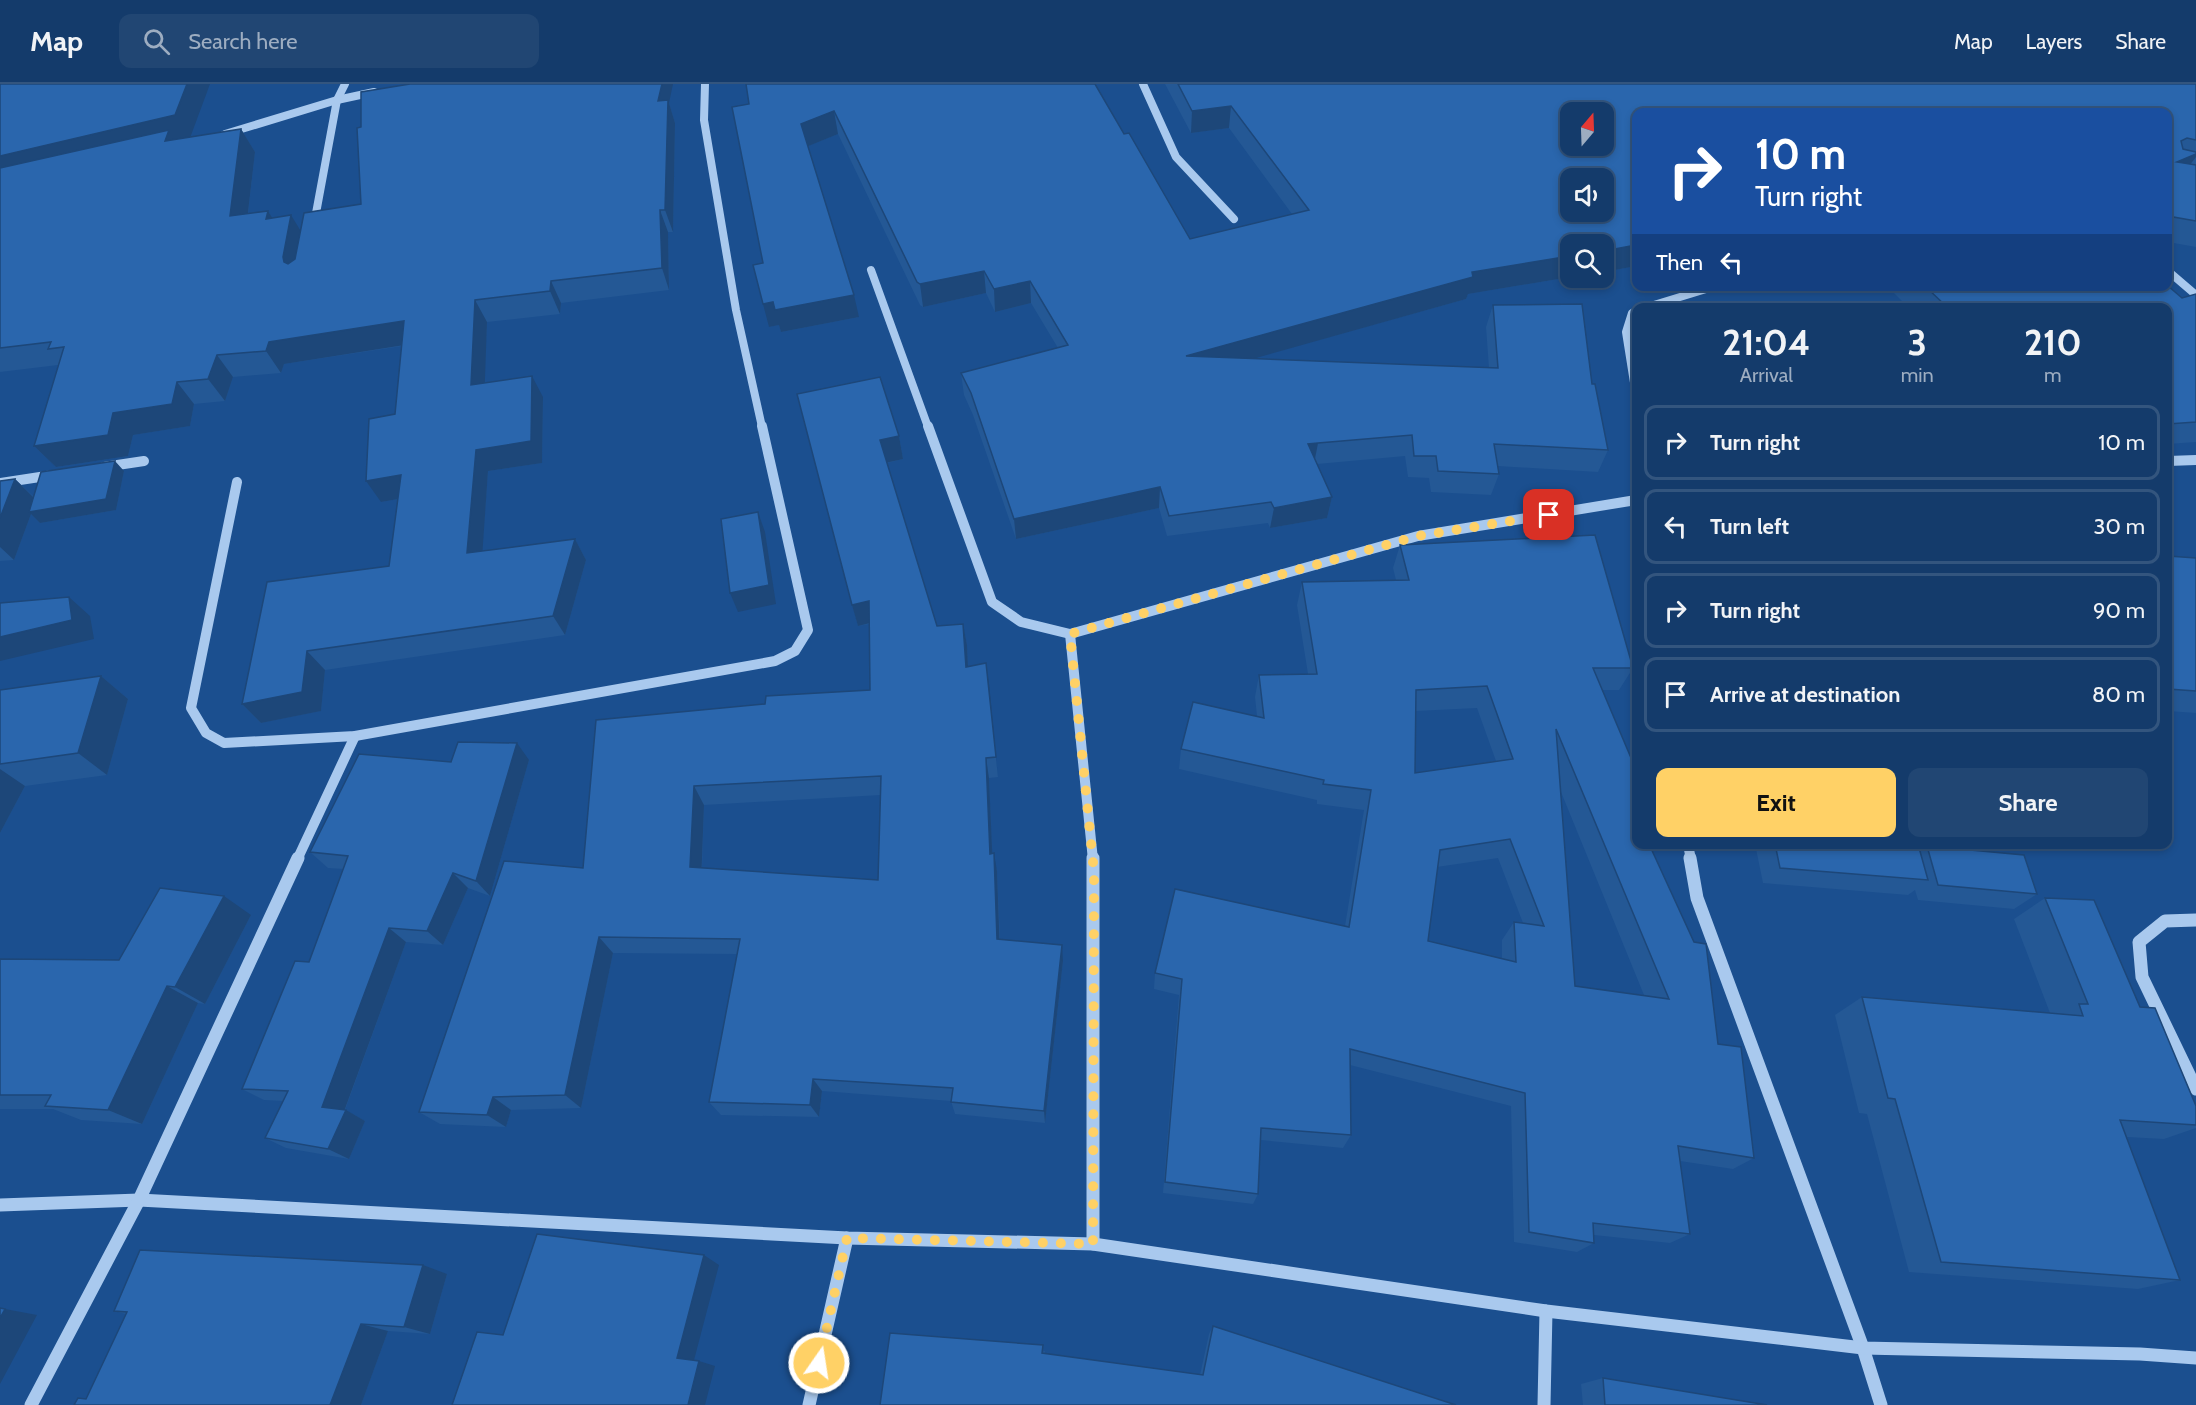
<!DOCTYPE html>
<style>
:root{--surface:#143b6b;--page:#214673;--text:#f1f3f6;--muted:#9dadc1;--line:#33557e;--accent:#ffd166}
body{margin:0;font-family:Cabin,sans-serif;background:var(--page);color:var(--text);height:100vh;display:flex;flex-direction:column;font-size:22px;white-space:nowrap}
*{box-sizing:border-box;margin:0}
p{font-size:20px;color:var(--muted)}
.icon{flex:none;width:33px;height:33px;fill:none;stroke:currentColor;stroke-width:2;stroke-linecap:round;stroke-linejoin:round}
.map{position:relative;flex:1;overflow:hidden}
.details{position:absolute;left:1632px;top:219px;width:540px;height:546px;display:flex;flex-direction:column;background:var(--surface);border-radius:12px;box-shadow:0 3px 9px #0003,0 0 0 2px var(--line)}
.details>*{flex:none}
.top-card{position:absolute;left:1632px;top:24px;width:540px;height:183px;border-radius:12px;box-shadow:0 3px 9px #0003,0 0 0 2px var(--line);background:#1a4fa0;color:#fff;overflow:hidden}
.needle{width:39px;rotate:19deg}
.controls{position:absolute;left:1560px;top:18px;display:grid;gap:12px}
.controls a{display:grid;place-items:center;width:54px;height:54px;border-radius:12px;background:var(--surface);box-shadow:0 3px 9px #0003,0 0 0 2px var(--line);font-size:30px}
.pin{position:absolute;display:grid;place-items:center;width:51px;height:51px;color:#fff;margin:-26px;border-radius:12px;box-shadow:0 3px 9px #0006}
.me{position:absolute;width:66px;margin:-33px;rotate:13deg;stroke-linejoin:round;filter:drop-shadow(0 0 4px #0008)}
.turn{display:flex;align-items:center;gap:21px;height:126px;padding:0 24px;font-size:27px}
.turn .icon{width:78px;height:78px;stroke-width:2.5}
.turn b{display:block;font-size:42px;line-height:51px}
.then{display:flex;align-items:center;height:57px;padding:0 24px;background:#0003;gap:12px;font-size:22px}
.eta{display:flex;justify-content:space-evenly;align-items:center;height:102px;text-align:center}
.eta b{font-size:36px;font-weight:700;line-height:42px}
.primary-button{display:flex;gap:12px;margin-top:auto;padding:12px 24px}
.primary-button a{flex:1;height:69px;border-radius:12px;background:var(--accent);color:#111;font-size:24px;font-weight:700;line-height:69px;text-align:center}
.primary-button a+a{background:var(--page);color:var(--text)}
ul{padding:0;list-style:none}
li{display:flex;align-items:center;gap:18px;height:75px;margin:0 12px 9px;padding:0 12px;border:3px solid var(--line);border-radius:12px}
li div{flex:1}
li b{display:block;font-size:22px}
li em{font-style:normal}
header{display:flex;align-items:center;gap:36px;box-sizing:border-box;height:84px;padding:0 30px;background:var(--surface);border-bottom:2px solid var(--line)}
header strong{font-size:28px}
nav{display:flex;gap:33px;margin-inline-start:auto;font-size:21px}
.search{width:420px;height:54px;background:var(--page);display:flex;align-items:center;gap:15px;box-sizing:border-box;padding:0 21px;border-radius:12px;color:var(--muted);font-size:22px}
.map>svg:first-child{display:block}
</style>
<header>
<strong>Map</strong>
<div class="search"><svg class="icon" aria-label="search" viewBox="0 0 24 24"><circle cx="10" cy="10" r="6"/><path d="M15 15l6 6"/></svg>Search here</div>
<nav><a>Map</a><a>Layers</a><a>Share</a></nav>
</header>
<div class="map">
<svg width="2196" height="1321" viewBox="0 0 2196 1321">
<rect width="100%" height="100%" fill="#1b4f8f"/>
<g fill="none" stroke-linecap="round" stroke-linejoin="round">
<!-- minor-far2 -->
<g stroke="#a9c9ee" stroke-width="8">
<polyline points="705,0 704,36 736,226 762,343"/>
<polyline points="1143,0 1176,73 1234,135"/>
<polyline points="225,50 337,16 374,8"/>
<polyline points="314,140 337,16 345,0"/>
<polyline points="871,186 928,343"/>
<polyline points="2168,187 2196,211"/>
<polyline points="1644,224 1716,202"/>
<polyline points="1636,227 1632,229 1626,248 1636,311"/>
</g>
<!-- minor-far1 -->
<g stroke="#a9c9ee" stroke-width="10">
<polyline points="928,342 992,518 1021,538 1070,550 1418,452 1636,416"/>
<polyline points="2168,377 2196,376"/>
<polyline points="104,383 144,377"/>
<polyline points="237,398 191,624 206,649 224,659 355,652 775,577 795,567 808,546 762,342"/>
<polyline points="0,399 53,391"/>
<polyline points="1070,550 1093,776"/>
<polyline points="1688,760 1691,776"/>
<polyline points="297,776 355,652"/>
</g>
<!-- minor -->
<g stroke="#a9c9ee" stroke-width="13">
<polyline points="1093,774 1093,1160"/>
<polyline points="1690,774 1697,814 1863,1264 1881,1321"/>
<polyline points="2196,836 2165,837 2139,858 2142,893 2196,1005"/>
<polyline points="0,1121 139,1116 847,1154 1093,1160 1546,1227 1863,1264 2140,1270 2196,1274"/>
<polyline points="31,1321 139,1116 298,774"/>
<polyline points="809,1321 847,1154"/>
<polyline points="1544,1321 1546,1227"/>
</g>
</g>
<!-- wall -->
<g fill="#245895" fill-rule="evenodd">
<polygon points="0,0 190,53 241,45 255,68 248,130 268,127 272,134 300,146 361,120 669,19 675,39 673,148 668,148 669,206 561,219 560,230 487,238 484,299 543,313 542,379 488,387 482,467 575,455 586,476 565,551 325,586 321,627 261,639 242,620 389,482 398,415 381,418 395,330 402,262 284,280 281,289 233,293 225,317 194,320 190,342 133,351 128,372 56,383 34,362 58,281 0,288"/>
<polygon points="1165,0 2196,0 2196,163 2168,158 2168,28 1636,28 1636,182 1604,188 1604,160 1570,160 1570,193 1468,210 1466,215 1254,274 1489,284 1486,243 1493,221 1592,300 1608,366 1598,388 1498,382 1499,390 1491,411 1431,408 1429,394 1408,393 1405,372 1317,380 1332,413 1327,434 1270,444 1268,439 1167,452 1159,424 1016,455 973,331 964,311 961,289 1058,264 1031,219 995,228 986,209 923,223 920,221 838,50 808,62 859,233 781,248 779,241 769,243 749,20 1124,50 1190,155 1292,130 1229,44 1191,49"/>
<polygon points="1887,202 2168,202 2182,214 2196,210 2196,358 2168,360 2168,224 1909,224"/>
<path d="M797,310l102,42 4,23 -16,4 50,163 26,-2 4,21 1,22 18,-4 12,114 -9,1 3,75 5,18 3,68 63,22 -18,162 -90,-9 -4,-13 -129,-10 -3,26 -98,-2 -12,-13 28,-148 -124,-1 -32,155 -70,2 -5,17 -66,-3 -21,-12 164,-244 182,-164 105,-14 -1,-66 -11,2zM881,711l-3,85 -176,-12 2,-63z"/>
<polygon points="124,387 116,426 40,439 31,430 14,476 0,477 0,397 15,395 34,413"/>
<path d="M1400,461l233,123 -14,22h-17l32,75h2v79l82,200 36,114 -21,11 -53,-8 10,73 -20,9 -76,-8v8l-17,9 -63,-10 -3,-136 -161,-41 1,70 -8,13 -82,-8 -3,54 -5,10 -90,-11 16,-198 -25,-6 1,-16 190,-47 19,-116 -47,-6v-4l-138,-31 2,-20 76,-33 -2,-19 4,-22 49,-1 -11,-69 5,-23 94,-2 -3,-12zM1477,624l19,53 -81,12 1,-62zM1561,708l65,159 18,44 -69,-9zM1498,774l25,65 -9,-1 -12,18v19l-74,-18 9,-74z"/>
<polygon points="2168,472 2196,474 2196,629 2168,627"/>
<polygon points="101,592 128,615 107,691 25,702 0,749 0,606"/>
<polygon points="529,676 490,812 468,804 443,861 406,858 345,1026 365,1037 349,1075 286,1064 265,1054 283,1017 264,1016 242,1005 309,878 344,785 328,784 310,768 451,678"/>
<polygon points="1755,760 1918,760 1920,768 1927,762 2037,810 2014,825 1918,816 1915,806 1908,811 1763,799"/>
<polygon points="2045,814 2140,923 2196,1022 2196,1044 2164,1055 2127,1053 2180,1196 2138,1205 1909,1188 1867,1030 1859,1029 1835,931 1862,913 2050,929 2014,835"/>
<polygon points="251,831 205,920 198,919 142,1040 81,1036 53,1025 0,1025 0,875 119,876"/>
<polygon points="447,1190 430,1250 388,1247 361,1321 74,1321 86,1315 126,1230 114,1227"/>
<polygon points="1213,1242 1456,1321 880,1321 1045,1267 1045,1270 1200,1291 1209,1250"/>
<polygon points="1603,1294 1767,1321 1583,1321 1581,1300"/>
</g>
<!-- shaded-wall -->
<g fill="#1d4779">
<polygon points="187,0 210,0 190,54 0,99 0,72"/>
<polygon points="662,0 673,0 669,19 675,39 673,148 665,126 658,17"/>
<polygon points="1231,22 1229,44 1191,49 1192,27"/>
<polygon points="834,27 838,50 806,63 801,40"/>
<polygon points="241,45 255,68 245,154 230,132"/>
<polygon points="2196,70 2196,73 2182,91 2177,78"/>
<polygon points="660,126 668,148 669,206 662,184"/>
<polygon points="268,127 282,150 266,135"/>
<polygon points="291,131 305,154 299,200 284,178 283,173"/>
<polygon points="1636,161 1636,182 1604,188 1604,167"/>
<polygon points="1570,172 1570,193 1468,210 1466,215 1185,294 1186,272 1472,188"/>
<polygon points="984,187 986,209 923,223 920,200"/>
<polygon points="551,197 561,219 560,230 550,207"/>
<polygon points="1030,197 1031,219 995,228 994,205"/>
<polygon points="854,211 859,233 781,248 779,241 769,243 763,220 773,218"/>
<polygon points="475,216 487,238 484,322 471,301"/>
<polygon points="404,237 417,259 284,280 281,289 266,267 269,258"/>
<polygon points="217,271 233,293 225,317 208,295"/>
<polygon points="532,292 543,313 542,379 488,387 481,489 467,469 476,366"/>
<polygon points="177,298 194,320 190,342 133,351 128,372 56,383 34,362 113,329"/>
<polygon points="899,352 903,375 885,379 880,356"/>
<polygon points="1318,359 1314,380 1308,360"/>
<polygon points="115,377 124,387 116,426 40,439 31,430 14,476 0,463 0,434 15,395 36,416"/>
<polygon points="401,391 415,412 381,418 366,397"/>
<polygon points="1160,403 1159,424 1016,455 1014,435"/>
<polygon points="1332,413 1327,434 1270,444 1274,424"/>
<polygon points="758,428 765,448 776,520 738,528 730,509"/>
<polygon points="575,455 586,476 565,551 553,532"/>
<polygon points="69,513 90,532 94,555 0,577 0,553"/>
<polygon points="869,517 874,538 858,542 852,521"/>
<polygon points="963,540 967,561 969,604 966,583"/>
<polygon points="307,567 325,586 321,627 261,639 242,620"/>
<polygon points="986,579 989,600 998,693 996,673"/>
<polygon points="101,592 128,615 107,691 78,669"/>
<polygon points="517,659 529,676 490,812 476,797"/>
<polygon points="986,674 989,694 993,787 990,770"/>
<polygon points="0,685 25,702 0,749"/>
<polygon points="694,702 704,721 701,800 690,783"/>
<polygon points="994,769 997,787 1000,871 997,855"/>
<polygon points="453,789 468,804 443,861 427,847"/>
<polygon points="224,812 251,831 205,920 175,903"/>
<polygon points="389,844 406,858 342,1033 322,1023"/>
<polygon points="599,853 613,869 581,1024 565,1011"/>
<polygon points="1062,861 1063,877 1045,1039 1044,1027"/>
<polygon points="167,902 198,919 142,1040 108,1026"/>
<polygon points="813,995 822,1007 819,1033 810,1021"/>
<polygon points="493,1013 511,1026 506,1043 487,1031"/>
<polygon points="346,1026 365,1037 349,1075 328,1065"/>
<polygon points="704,1171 719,1181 693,1280 677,1274"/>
<polygon points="423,1181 447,1190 430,1250 404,1243"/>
<polygon points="5,1225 37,1231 0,1300 0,1234"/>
<polygon points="361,1240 388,1247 361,1321 330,1321"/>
<polygon points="699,1277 715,1282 705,1321 688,1321"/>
</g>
<!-- building -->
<g fill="#2a66ad" stroke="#1d4779" stroke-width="1.5" fill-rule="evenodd">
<polygon points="0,0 187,0 175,31 0,72"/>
<polygon points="410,0 662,0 658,17 668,16 665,126 660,126 662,184 551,197 550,207 475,216 471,301 532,292 531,357 476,366 467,469 575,455 553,532 307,567 302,608 242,620 267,498 389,482 401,391 366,397 369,335 395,330 404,237 269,258 266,267 217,271 208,295 177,298 172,320 113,329 108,351 34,362 64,263 48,265 51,258 0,264 0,84 169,46 165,57 241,45 230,132 268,127 266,135 291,131 283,173 284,178 288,180 295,175 304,129 361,120 357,44 361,43 361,8"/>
<path d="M746,0h349l29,50 5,-1 61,106 119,-29 -78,-104 -39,5 -14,-27h1018v56l-9,-2 -6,3 2,8 13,3v2l-19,8 19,3v56l-28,-5v-104h-532v133l-32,6v-7h-34v12l-98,16 1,5 -287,79 312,12 -5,-63 89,-1 10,80h3l13,66 -114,-6 5,30 -61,-3 -2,-15h-22l-2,-21 -94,8 -10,1 24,53 -58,11 -3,-6 -102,14 -9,-29 -146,32 -43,-126 -10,-20 107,-28 -38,-64 -36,8 -10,-18 -64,13 -3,-2 -83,-171 -33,13 53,171 -79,15 -2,-8 -10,2 -10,-39 10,-2 -31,-156 17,-3zM1570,28h34v34h-34zM1570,94h34v34h-34z"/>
<polygon points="1925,202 2168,202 2182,214 2196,210 2196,338 2168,340 2168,224 1948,224"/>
<polygon points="1819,219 1823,224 1684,224 1682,220"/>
<path d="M880,293l19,59 -19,4 57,186 26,-2 3,43 20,-4 10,94 -10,1 4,96 4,-1 3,86 65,6 -18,166 -93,-9 2,-14 -140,-9 -3,26 -101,-3 31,-163 -141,-2 -34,158 -72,2 -6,18 -68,-3 85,-251 79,7 13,-148 169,-16 1,-8 104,-6 -1,-89 -17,4 -55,-211zM881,692l-3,104 -188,-13 4,-81z"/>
<polygon points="115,377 106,415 29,428 41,388"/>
<polygon points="15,395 0,434 0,397"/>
<polygon points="758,428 769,501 730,509 721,435"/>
<path d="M1595,451l38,133h-40l41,97h2v39h-5l5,13v27h13l45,98 12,2 12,100 23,3 13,111 -76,-12 12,88 -97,-11 1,20 -65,-11 -4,-139 -175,-44 1,86 -90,-7 -3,66 -93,-12 17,-203 -27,-6 20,-84 174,38 22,-137 -48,-6 1,-4 -143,-31 12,-47 71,16 -5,-43 58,-1 -15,-92 107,-2 -9,-35zM1487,602l26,73 -98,14 1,-83zM1556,645l113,270 -94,-13zM1510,755l34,87 -30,-4 2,40 -88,-21 12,-91z"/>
<polygon points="2168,472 2196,474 2196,607 2168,605"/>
<polygon points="69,513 72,536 0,553 0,519"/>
<polygon points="101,592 78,669 0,680 0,606"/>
<polygon points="458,658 517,659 476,797 453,789 427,847 389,844 322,1023 346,1026 328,1065 265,1054 288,1007 242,1005 295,877 309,878 348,772 310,768 359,670 451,678"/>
<polygon points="1775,760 1918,760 1928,796 1780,784"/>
<polygon points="1927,762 2024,771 2037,810 1938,801"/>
<polygon points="160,804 224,812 175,903 167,902 108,1026 45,1022 51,1011 0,1011 0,875 119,876"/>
<polygon points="2045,814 2094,816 2140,923 2155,924 2196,1022 2196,1041 2120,1036 2180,1196 1941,1178 1895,1015 1888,1014 1862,913 2083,932 2079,920 2088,920"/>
<polygon points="537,1150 704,1171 677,1274 699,1277 688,1321 452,1321 477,1248 503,1251"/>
<polygon points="140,1166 423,1181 404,1243 361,1240 330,1321 74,1321 78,1314 86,1315 127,1228 114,1227"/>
<polygon points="0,1224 5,1225 0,1234"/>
<polygon points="1213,1242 1456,1321 880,1321 890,1249 1043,1261 1042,1269 1203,1291"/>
<polygon points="1603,1294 1767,1321 1605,1321"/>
</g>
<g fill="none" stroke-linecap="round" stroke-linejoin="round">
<!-- route -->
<polyline stroke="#ffd166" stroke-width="10" stroke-dasharray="0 18" points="819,1279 847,1154 1093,1160 1094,788 1070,550 1418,452 1549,431"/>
</g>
</svg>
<div class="controls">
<a><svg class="needle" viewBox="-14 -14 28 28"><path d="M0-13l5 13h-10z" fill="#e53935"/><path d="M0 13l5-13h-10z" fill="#9dadc1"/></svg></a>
<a><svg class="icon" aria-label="sound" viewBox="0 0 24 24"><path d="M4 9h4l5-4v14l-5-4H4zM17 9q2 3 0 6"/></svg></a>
<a><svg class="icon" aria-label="search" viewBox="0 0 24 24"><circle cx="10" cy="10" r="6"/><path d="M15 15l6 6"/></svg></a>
</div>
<div class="pin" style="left:1549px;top:431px;background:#d93025"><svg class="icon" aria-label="arrive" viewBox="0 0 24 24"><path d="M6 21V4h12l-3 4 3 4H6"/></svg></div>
<svg class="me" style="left:819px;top:1279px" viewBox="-20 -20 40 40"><circle r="17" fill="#ffd166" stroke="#fff" stroke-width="3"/><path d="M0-11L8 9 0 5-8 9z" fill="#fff"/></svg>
<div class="top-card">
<div class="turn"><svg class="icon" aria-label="right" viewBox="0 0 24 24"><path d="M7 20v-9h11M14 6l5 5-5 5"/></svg><div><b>10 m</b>Turn right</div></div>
<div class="then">Then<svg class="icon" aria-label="left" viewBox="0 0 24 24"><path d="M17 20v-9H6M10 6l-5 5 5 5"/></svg></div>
</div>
<section class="details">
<div class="eta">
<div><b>21:04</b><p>Arrival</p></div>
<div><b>3</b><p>min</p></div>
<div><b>210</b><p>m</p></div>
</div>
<ul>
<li><svg class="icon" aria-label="right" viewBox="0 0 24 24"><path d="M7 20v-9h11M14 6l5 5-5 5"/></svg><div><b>Turn right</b></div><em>10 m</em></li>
<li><svg class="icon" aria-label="left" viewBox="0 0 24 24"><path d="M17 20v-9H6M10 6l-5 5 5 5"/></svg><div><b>Turn left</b></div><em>30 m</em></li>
<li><svg class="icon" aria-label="right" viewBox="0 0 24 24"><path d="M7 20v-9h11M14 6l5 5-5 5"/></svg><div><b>Turn right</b></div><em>90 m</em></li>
<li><svg class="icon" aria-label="arrive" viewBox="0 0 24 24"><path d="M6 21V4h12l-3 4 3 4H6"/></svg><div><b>Arrive at destination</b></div><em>80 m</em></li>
</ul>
<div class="primary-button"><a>Exit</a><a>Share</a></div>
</section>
</div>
